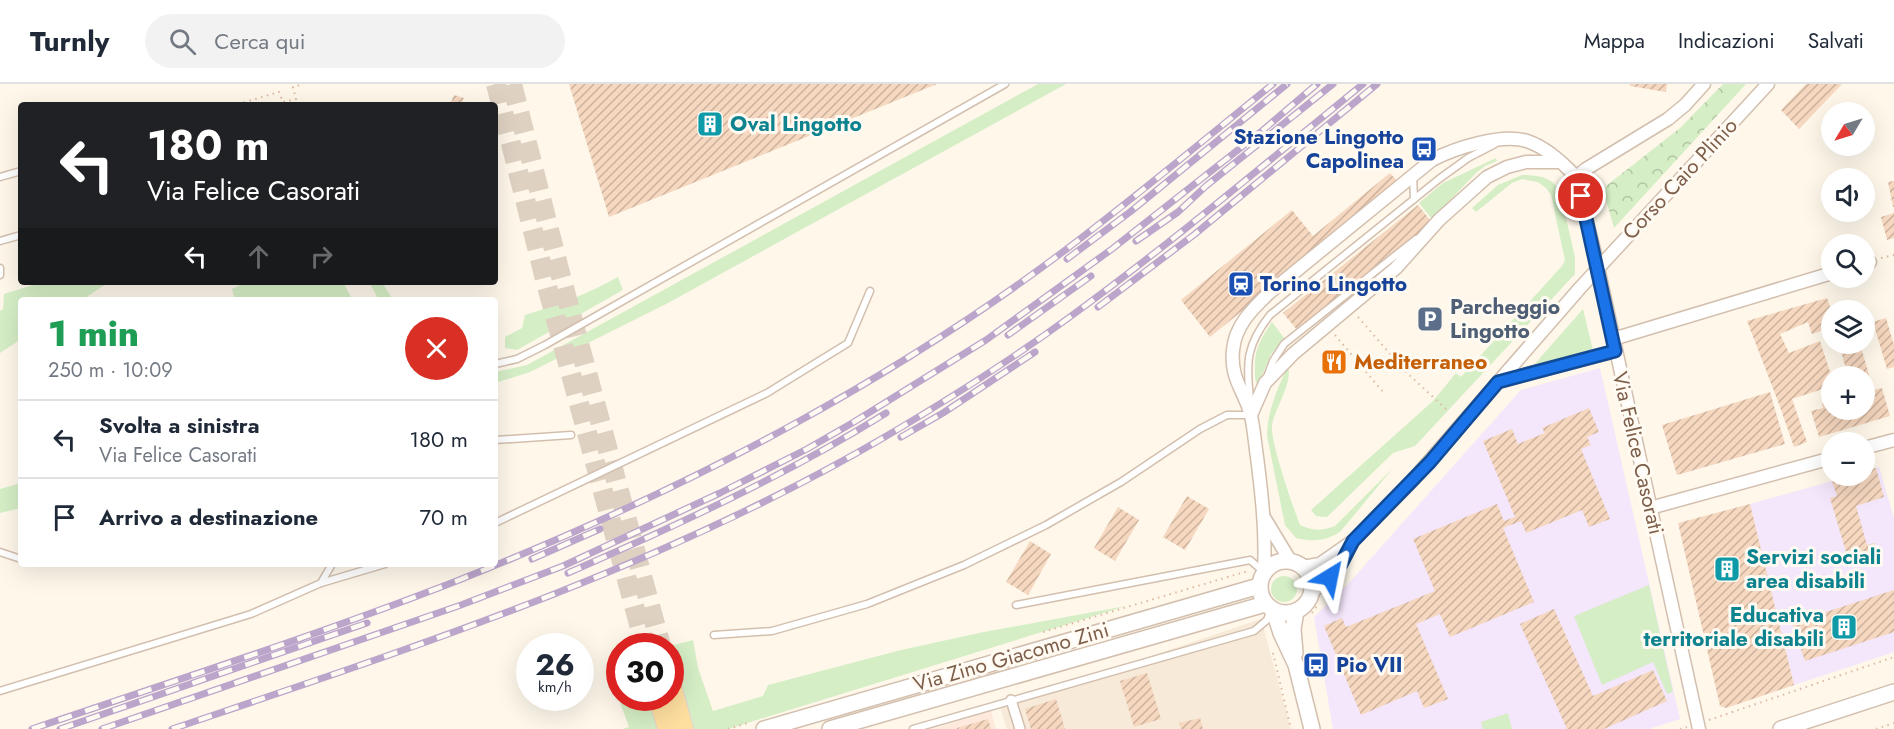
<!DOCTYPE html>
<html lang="it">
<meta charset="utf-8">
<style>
:root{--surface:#fff;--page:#f2f2f3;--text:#1f2937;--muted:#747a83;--line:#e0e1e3}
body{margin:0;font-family:Jost,sans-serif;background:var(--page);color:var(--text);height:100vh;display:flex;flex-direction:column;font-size:22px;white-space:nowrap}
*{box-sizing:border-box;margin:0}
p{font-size:20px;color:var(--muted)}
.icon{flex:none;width:33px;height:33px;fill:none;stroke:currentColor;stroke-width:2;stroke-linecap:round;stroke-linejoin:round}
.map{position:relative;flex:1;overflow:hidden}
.sheet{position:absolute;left:18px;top:213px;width:480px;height:270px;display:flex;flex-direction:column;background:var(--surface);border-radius:6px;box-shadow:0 6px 24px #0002}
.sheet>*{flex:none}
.guide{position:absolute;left:18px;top:18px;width:480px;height:183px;border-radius:6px;box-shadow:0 6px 24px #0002;background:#202124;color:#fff;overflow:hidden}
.needle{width:39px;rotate:232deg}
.fabs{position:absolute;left:1821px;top:18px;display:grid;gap:12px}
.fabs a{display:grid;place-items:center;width:54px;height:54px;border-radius:50%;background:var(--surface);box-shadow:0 6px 24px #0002;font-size:30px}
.speed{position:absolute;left:516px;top:549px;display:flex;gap:12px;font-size:30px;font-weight:700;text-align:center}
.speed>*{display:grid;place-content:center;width:78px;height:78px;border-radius:50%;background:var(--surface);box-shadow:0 6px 24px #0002;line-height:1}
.speed small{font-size:15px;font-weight:400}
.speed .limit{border:9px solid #d22;background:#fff;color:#111}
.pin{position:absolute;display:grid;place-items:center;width:51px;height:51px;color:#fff;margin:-26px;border:3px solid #fff;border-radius:50%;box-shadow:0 2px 6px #0007}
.me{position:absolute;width:66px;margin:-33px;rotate:35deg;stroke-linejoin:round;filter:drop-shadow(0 0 4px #0008)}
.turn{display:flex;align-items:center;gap:21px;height:126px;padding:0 30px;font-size:27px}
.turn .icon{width:78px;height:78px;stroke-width:2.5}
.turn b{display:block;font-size:42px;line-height:51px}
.lanes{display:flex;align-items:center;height:57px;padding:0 30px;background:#0003;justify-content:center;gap:30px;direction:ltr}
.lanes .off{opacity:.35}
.round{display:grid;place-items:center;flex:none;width:63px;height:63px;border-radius:32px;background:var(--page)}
.head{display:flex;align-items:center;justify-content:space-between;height:102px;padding:0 30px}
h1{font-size:36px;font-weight:800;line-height:45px;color:#1e9e55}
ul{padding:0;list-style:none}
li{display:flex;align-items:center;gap:18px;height:78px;padding:0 30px;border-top:2px solid var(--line)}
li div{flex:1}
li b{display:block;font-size:22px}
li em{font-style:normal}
header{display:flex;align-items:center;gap:36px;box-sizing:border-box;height:84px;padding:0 30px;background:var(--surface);border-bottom:2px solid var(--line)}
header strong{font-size:28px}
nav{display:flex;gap:33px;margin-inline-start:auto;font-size:21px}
.search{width:420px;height:54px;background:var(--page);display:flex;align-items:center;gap:15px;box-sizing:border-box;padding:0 21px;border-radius:33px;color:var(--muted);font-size:22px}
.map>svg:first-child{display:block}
</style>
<header>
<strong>Turnly</strong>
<div class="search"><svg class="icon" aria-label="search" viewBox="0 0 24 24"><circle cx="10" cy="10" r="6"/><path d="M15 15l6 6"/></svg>Cerca qui</div>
<nav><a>Mappa</a><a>Indicazioni</a><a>Salvati</a></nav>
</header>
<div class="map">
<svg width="1894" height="645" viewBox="0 0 1894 645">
<defs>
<pattern id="park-crowns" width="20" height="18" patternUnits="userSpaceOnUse" patternTransform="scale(1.5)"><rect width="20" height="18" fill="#d5eec6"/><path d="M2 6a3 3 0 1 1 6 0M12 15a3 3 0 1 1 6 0" fill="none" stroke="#b2c4a3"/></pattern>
<pattern id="building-hatch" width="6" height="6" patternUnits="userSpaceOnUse" patternTransform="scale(1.5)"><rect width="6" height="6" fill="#f6d7bf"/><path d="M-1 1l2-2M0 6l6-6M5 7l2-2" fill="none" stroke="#ccb29d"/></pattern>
</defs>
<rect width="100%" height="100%" fill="#fef7ea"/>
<!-- residential -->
<polygon fill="#f7ead8" points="1261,535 1291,645 1007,645 1000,623"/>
<!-- commercial -->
<polygon fill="#ffe9dd" points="991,627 996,645 933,645"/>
<!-- education -->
<g fill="#f4e6fb">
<polygon points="1600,284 1680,635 1649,645 1333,645 1314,533 1349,499 1521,306"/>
<polygon points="1879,383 1894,434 1894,568 1794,601 1750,420 1850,392 1864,392 1865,387"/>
</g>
<!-- green -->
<g fill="#d5eec6">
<polygon points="1038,0 1066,0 668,219 530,288 495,299 495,288 527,281"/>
<polygon points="1496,74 1497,77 1485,82 1477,88 1432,135 1419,119 1443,99"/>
<path d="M1522,91c16,0 31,2 38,17l15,65v17l-160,172 -22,7 -66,64 -11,-1 -5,-6 122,-109 23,-28 5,4 101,-111 3,-6 -14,-65 -5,-7 -8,-6 -16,-3 -10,4 -36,29 -4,-4 26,-23z"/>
<path d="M618,193l5,13 -106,60 -12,-2v-11l17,-9 3,-13c33,-10 63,-21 93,-38z"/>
<polygon points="43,198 109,198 82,216 21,216 21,255 0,269 0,227 3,225 4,210"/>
<polygon points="246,198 343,198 351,213 344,216 235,216 232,205"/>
<polygon points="369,198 382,198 393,216 379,216"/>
<polygon points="1583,225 1593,267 1533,282"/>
<path d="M1272,238l13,17 -14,15 -13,31c-4,-5 -3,-11 -3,-18 -1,-18 7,-30 17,-45z"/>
<path d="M1288,282c5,17 -13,42 -16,59 -2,16 21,82 28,100 13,6 21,6 35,1l58,-58 -52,63c-14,10 -28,11 -45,7l-11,-13 -18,-89c0,-24 11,-49 21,-70z"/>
<polygon points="21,399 21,424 0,429 0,405"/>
<circle cx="1284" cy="505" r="13"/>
<polygon points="1649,501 1673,608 1667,610 1653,578 1602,601 1574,532"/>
<polygon points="1126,522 728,645 694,645 670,562 693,556 698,584 713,627 763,612 768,601 901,566 984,548"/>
<polygon points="619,602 620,614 657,614 666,645 623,645 629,643 618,613"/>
<polygon points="1508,629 1512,645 1483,645 1481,638"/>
</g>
<!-- park -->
<polygon fill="url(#park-crowns)" points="1723,0 1746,0 1614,144 1604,109 1606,102 1680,44"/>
<!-- building -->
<g fill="url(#building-hatch)">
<polygon points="569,0 937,0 609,133"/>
<polygon points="1630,0 1667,0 1666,8 1630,2"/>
<polygon points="1806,0 1842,0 1799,45 1781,26"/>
<polygon points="454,11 464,14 461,21 450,21"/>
<polygon points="1390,89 1399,99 1210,253 1181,216 1292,126 1313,152"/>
<polygon points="1894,97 1894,123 1893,123 1888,98"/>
<polygon points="1418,121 1433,140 1298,247 1283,229"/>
<polygon points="1894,129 1894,154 1887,156 1881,133"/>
<polygon points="1827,214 1832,228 1832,244 1812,250 1808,238 1780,250 1789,269 1820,257 1832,294 1832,302 1792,315 1807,358 1794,363 1779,320 1747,237"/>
<polygon points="1886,234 1894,261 1894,283 1887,285 1873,238"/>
<polygon points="1839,260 1860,260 1869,291 1848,292"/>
<polygon points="1335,267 1345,279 1331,291 1321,279"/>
<polygon points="1872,303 1873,306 1882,304 1890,332 1819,353 1811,327 1823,324 1822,320 1827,318 1828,321 1832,320 1832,326 1864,326 1864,306"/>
<polygon points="1770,308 1785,360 1677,391 1662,341"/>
<polygon points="1589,324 1599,348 1587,353 1591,361 1581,365 1610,435 1589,443 1582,426 1526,449 1521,437 1503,444 1534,518 1450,553 1440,530 1416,540 1448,615 1424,624 1417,607 1361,631 1324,542 1342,534 1346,543 1435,507 1413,455 1497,420 1504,437 1515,433 1483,357 1512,345 1518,360 1545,349 1542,344"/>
<polygon points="1876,384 1884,413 1856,422 1867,461 1875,459 1880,476 1861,482 1856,465 1846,468 1830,414 1837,412 1832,397 1850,392 1864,392 1864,387"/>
<polygon points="1187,412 1209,425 1185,466 1163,453"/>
<polygon points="1750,420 1794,601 1726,624 1720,622 1678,439"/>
<polygon points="1118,423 1139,436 1115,477 1094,464"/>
<polygon points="1030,457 1051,470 1028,511 1006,498"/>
<polygon points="1894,506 1894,548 1805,577 1792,539"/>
<polygon points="1554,525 1593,612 1653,586 1667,617 1604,645 1567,645 1520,540"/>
<polygon points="1147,589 1161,635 1134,643 1120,597"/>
<polygon points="1056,615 1065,645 1031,645 1025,625"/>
<polygon points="1200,634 1203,645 1181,645 1179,639"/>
<polygon points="988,635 991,645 957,645 957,644"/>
</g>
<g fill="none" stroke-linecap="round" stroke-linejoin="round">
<!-- primary-tunnel -->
<g stroke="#ded1c2" stroke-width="20" stroke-dasharray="20 10" stroke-linecap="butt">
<polyline points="496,0 545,195 645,562"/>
<polyline points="512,0 560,189 661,562"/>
</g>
<defs>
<g id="service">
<polyline points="1413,91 1414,115"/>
<polyline points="0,93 21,87"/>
<polyline points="0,157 21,151"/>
<polyline points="0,184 0,191"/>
<polyline points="495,280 517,275 545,261 1005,0"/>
<polyline points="1267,293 1273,277 1284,260 1416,155"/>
<path d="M1250,315c-4,-36 -4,-54 20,-84l169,-136 29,-21 27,-14"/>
<polyline points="495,356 571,351"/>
<polyline points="495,439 767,309 848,259 870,207"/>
<polyline points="0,468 21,475"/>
<polyline points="321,499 385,480"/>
<polyline points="1016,521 1250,476 1264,488"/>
<polyline points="714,551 772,547 867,520 964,481 1046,441 1121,398 1200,345 1227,331 1250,331"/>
<polyline points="0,607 251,530 321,499 332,480"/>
<polyline points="913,645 1254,547 1267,536 1271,525"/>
</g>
<polyline id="pedestrian" points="1011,616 1020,645"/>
<g id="minor">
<polyline points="1576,93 1595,170 1699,645"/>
<polyline points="1576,93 1586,85 1668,35 1685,21 1704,0"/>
<polyline points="1864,179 1870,178"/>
<polyline points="1613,255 1832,189"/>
<polyline points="1498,298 1615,267"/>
<polyline points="1251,331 1265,299 1293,270 1396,184 1439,136 1487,93 1507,83 1526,78 1560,78"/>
<polyline points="1864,364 1894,356"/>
<polyline points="1650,424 1832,374"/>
<polyline points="1265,435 1291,478"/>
<polyline points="1302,483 1320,480 1353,457 1412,397 1580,204 1768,0"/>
<path d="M1264,488c2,-39 -2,-76 -7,-115 -2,-13 -3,-28 -6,-41 -6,-25 -21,-36 -18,-66 2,-24 19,-41 36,-57l163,-133c23,-12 70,-27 95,-19 18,6 37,23 49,36"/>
<path d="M1311,509c19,-15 30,-30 41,-50"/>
</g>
<g id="tertiary">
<circle cx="1286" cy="503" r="26"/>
<polyline points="1274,527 1281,549 1296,581 1312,645"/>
<polyline points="1295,569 1293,545 1296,527"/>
<polyline points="764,645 1259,502"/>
<polyline points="830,645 1265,520"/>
<polyline points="1781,645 1894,608"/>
</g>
<g id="primary">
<polyline points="670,598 683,645"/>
<polyline points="659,614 668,645"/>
</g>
</defs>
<!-- service casing -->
<use href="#service" stroke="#d3bfae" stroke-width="9"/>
<!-- pedestrian casing -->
<use href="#pedestrian" stroke="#d3bfae" stroke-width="12"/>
<!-- minor casing -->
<use href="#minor" stroke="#d3bfae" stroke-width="15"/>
<!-- tertiary casing -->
<use href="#tertiary" stroke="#d3bfae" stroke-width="18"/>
<!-- primary casing -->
<use href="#primary" stroke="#ddd5d0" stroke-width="22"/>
<!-- path -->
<g stroke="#dcbaa1" stroke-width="2" stroke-dasharray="1.5 4.5" stroke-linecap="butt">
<polyline points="238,20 279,8 283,18 296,15 293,3 303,0"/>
<polyline points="1881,174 1894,171"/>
<polyline points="1318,206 1332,210"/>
<polyline points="1309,211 1315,221"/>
<polyline points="1358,233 1405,287 1447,326"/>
<polyline points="1335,251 1383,308"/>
<polyline points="1312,529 1319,519"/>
<polyline points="1043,548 1248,487"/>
<polyline points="1273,569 1291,645"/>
<polyline points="1709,636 1894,573"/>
<polyline points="728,645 751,638"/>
<polyline points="1680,645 1687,643"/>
<polyline points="1876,645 1894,639"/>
</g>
<!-- service -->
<use href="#service" stroke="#fff" stroke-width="6"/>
<!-- pedestrian -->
<use href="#pedestrian" stroke="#fff" stroke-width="9"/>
<!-- minor -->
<use href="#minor" stroke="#fff" stroke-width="12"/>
<!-- tertiary -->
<use href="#tertiary" stroke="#fff" stroke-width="15"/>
<!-- primary -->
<use href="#primary" stroke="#ffdfa0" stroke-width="20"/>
<defs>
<g id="rail">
<polyline points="1136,157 1178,128 1206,102 1333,0"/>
<polyline points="1067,175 1130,128 1287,0"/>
<polyline points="1098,223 1195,150 1377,0"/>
<polyline points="1008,251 1091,192"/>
<polyline points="901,353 943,329 1035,268"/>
<polyline points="532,475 600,445"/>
<path d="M568,489c109,-48 217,-97 318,-160"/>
<path d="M32,645c141,-48 283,-93 422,-147 116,-46 231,-98 340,-158 95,-52 188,-111 274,-176 70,-53 137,-109 205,-164"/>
<polyline points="60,645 367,539"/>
<polyline points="102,645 461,521 563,482 720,409 807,365 854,338 986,256 1112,165 1262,47 1317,0"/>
<path d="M172,645c243,-82 488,-161 711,-291 63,-37 125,-76 184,-119 102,-74 198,-155 296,-235"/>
</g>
</defs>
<!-- rail casing -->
<use href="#rail" stroke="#bba5cb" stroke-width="7"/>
<!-- rail -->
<use href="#rail" stroke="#fffaf2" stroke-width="4.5" stroke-dasharray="14" stroke-linecap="butt"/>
</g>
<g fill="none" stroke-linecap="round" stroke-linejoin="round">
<defs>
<polyline id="route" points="1330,493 1341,480 1353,457 1430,378 1498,298 1615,267 1581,112"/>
</defs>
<!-- route casing -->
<use href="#route" stroke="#114b97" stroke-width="15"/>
<!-- route -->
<use href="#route" stroke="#1a73e8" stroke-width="10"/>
</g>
<!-- icons -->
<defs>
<symbol id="building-square" viewBox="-11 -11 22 22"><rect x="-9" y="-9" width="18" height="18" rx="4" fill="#0f9aa8" stroke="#fffaf2"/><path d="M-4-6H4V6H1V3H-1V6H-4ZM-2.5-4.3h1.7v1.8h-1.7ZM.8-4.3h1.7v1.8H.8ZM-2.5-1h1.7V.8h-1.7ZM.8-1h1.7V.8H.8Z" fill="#fff"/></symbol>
<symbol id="bus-square" viewBox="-11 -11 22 22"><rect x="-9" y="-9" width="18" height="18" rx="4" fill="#1a4fb4" stroke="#fffaf2"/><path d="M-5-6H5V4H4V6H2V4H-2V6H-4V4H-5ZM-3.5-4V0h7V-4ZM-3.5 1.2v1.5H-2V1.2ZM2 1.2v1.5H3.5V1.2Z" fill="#fff"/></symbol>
<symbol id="station-square" viewBox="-11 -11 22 22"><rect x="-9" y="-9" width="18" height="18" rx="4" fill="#1a4fb4" stroke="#fffaf2"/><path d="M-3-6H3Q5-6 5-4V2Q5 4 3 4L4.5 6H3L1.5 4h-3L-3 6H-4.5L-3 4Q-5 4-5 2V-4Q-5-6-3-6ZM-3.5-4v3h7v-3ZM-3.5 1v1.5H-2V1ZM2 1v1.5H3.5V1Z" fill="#fff"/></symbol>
<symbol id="parking-square" viewBox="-11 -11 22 22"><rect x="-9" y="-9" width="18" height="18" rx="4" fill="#5c6f8a" stroke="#fffaf2"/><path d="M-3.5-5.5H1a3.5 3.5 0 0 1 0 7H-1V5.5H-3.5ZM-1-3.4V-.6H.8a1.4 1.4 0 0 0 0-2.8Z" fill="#fff"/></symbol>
<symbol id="restaurant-square" viewBox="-11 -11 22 22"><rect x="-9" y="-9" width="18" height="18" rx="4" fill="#e8710a" stroke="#fffaf2"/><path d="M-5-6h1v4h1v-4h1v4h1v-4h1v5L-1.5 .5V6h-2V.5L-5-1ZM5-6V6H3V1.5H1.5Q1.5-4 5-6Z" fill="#fff"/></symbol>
</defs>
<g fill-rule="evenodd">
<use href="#building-square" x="695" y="25" width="30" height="30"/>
<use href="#bus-square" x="1409" y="50" width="30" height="30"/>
<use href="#station-square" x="1226" y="185" width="30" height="30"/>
<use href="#parking-square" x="1415" y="220" width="30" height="30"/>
<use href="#restaurant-square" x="1319" y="263" width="30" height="30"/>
<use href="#building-square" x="1712" y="470" width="30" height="30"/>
<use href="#building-square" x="1829" y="528" width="30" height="30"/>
<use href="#bus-square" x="1301" y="566" width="30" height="30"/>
</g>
<g text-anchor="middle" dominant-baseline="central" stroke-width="6" stroke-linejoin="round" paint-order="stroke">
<!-- culture labels -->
<g font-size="21" font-weight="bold" fill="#0d838f" stroke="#fffaf2" text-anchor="start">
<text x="730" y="40">Oval Lingotto</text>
<text x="1746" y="473">Servizi sociali<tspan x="1746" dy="24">area disabili</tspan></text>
<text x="1824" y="531" text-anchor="end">Educativa<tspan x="1824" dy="24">territoriale disabili</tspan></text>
</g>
<!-- transit labels -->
<g font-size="21" font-weight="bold" fill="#164399" stroke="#fffaf2" text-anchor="start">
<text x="1404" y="53" text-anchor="end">Stazione Lingotto<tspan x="1404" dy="24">Capolinea</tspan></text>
<text x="1260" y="200">Torino Lingotto</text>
<text x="1336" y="581">Pio VII</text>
</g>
<!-- street labels -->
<g font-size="21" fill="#7d5e4a" stroke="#fffaf2">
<text transform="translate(1680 95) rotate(-47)">Corso Caio Plinio</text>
<text transform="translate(1638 369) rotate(77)">Via Felice Casorati</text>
<text transform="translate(1011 573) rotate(-16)">Via Zino Giacomo Zini</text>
</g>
<!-- service labels -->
<g font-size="21" font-weight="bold" fill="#4e5e75" stroke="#fffaf2" text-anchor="start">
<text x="1450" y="223">Parcheggio<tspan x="1450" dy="24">Lingotto</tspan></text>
</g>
<!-- food labels -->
<g font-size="21" font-weight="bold" fill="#c56008" stroke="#fffaf2" text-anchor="start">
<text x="1354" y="278">Mediterraneo</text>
</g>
</g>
</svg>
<div class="fabs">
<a><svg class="needle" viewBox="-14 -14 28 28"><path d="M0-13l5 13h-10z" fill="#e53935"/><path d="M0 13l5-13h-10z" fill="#747a83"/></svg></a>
<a><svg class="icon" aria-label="sound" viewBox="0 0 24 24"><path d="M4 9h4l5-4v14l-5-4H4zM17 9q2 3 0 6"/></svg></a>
<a><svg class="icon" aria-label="search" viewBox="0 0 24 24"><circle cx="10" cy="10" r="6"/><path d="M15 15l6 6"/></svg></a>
<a><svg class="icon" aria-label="layers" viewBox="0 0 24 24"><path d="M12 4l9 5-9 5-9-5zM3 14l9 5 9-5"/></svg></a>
<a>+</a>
<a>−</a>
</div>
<div class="speed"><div>26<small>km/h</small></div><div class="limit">30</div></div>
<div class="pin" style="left:1581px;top:112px;background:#d93025"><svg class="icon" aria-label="arrive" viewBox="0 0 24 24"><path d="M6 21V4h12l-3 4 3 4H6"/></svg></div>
<svg class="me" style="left:1330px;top:493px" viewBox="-20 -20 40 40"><path d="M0-17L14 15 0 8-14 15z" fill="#1a73e8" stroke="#fff" stroke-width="4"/></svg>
<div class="guide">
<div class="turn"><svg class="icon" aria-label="left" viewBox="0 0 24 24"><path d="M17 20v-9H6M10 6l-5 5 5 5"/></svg><div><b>180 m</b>Via Felice Casorati</div></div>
<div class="lanes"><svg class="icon" aria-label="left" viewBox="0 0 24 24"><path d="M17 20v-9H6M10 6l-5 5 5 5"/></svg><svg class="icon off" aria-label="ahead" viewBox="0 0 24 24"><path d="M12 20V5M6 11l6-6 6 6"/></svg><svg class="icon off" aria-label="right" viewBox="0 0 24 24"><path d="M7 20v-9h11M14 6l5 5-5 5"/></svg></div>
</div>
<section class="sheet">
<div class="head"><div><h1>1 min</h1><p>250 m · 10:09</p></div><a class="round" style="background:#d93025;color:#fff"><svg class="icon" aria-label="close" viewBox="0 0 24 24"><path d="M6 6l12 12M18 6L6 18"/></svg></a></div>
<ul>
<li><svg class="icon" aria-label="left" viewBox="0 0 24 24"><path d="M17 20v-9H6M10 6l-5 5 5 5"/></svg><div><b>Svolta a sinistra</b><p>Via Felice Casorati</p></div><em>180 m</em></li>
<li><svg class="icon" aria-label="arrive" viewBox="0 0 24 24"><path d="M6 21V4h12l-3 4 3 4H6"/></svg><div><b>Arrivo a destinazione</b></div><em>70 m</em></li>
</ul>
</section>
</div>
